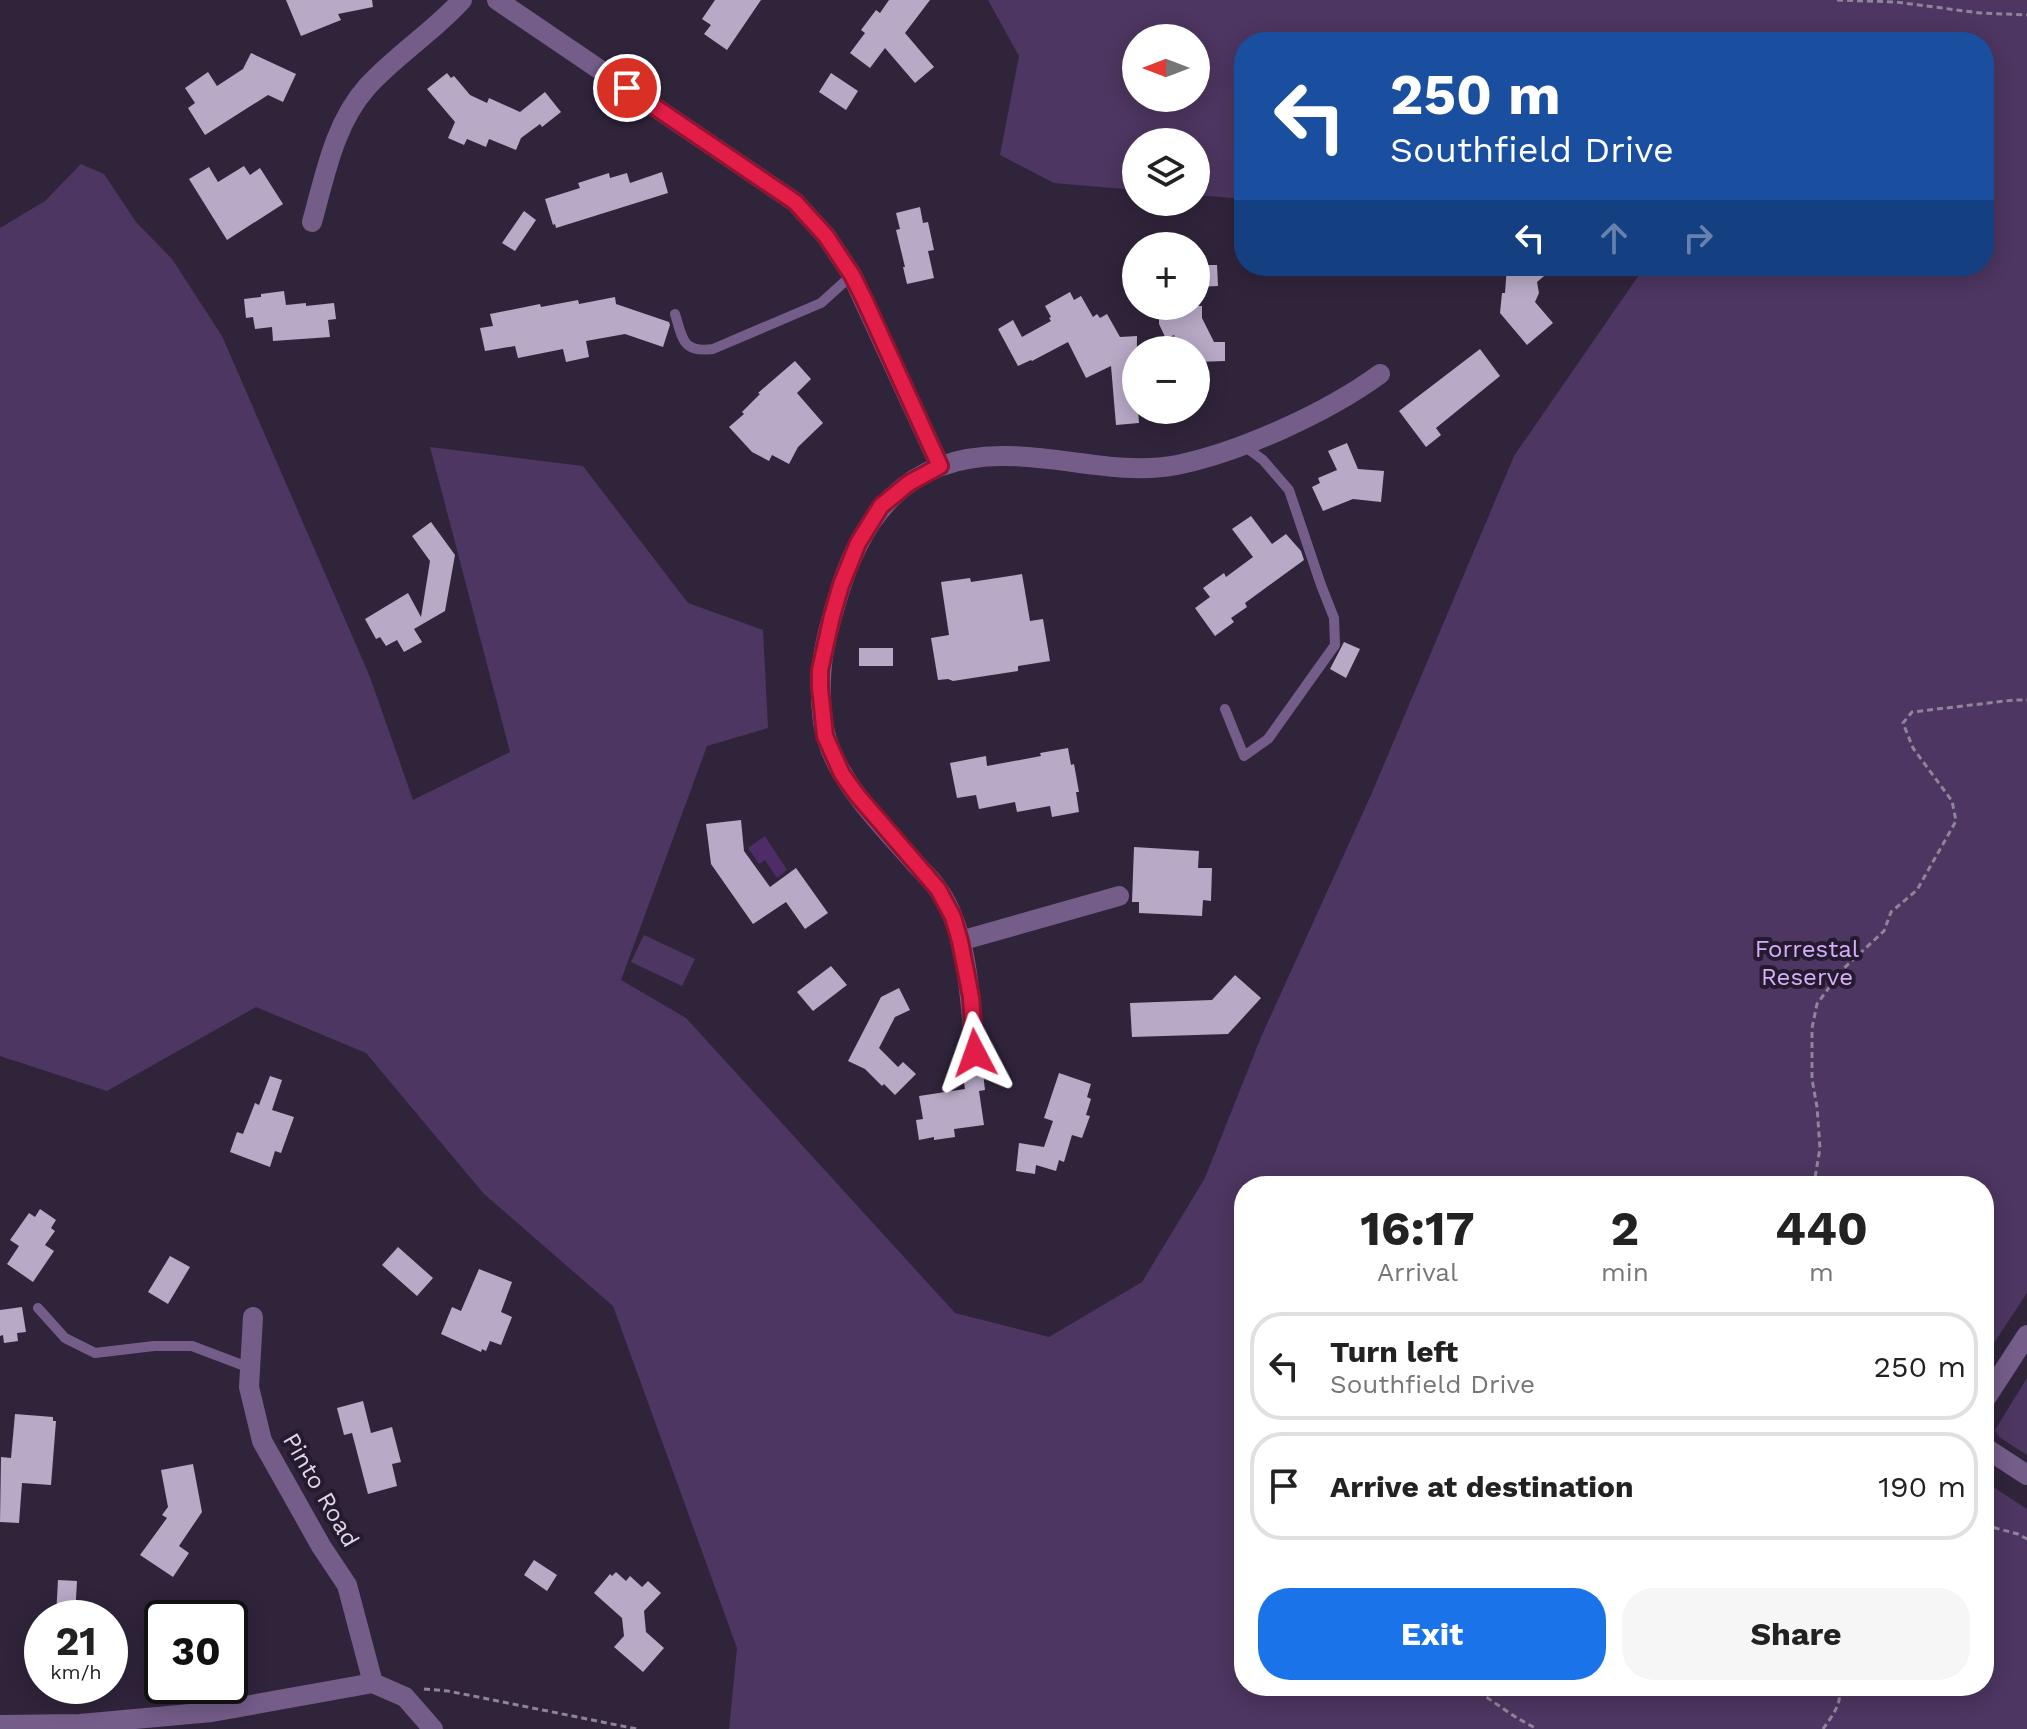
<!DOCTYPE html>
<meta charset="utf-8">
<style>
:root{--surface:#fff;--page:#f6f6f6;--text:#222;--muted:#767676;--line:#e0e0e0;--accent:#1a73e8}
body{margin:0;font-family:"Work Sans",sans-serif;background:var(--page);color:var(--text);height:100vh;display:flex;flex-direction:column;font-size:30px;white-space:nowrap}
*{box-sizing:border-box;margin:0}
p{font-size:26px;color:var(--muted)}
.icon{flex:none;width:44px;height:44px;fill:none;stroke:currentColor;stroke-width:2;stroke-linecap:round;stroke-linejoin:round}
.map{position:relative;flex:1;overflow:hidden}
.sheet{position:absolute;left:1234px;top:1176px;width:760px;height:520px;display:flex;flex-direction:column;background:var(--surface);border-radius:32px;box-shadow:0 4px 20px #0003}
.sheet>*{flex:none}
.top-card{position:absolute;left:1234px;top:32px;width:760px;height:244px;border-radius:32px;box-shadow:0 4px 20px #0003;background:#1a4fa0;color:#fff;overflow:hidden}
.needle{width:52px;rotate:270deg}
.tools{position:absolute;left:1122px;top:24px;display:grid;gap:16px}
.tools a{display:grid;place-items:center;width:88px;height:88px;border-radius:50%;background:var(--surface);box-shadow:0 4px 20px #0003;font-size:40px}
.speed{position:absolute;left:24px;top:1600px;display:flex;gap:16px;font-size:40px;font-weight:700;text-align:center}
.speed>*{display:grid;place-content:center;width:104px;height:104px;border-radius:50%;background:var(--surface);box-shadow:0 4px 20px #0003;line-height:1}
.speed small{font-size:20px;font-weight:400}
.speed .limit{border:4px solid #111;border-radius:12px;background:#fff;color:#111}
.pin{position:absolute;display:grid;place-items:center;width:68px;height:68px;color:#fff;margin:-34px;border:4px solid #fff;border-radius:50%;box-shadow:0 2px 8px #0007}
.me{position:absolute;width:88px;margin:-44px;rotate:356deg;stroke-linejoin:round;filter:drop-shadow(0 0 6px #0008)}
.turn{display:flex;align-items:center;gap:28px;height:168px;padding:0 24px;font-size:36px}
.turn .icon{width:104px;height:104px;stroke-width:2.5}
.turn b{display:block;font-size:56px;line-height:68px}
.lanes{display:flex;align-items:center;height:76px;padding:0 24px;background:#0003;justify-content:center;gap:40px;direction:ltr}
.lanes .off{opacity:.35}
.eta{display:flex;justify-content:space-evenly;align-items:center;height:136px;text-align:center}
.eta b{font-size:48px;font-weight:700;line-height:56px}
.action{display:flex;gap:16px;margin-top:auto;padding:16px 24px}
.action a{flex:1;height:92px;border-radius:32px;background:var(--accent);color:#fff;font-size:32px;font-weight:700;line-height:92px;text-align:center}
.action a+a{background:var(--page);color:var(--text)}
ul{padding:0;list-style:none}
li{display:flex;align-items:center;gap:24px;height:108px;margin:0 16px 12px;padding:0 8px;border:4px solid var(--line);border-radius:32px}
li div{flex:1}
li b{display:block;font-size:30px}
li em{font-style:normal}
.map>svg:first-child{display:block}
</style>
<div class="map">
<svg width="2027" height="1729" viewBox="0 0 2027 1729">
<rect width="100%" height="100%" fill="#30243b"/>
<!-- green -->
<g fill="#4d3661" fill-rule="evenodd">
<path d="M988,0h1039v1293l-43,65v-172h-740v500h740v-205l43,28v220h-1298l8,-81 -124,-342 -129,-112 -118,-141 -110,-46 -149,84 -107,-35v-828l45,-27 36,-37 23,10 32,48 36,37 50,77 148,341 43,123 97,-48 -80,-305 153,19 105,137 75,27 5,98 -61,18 -86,234 65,38 269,295 94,24 93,-55 63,-104 56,-141 110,-242 143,-339 127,-184v-6h343v-224h-740v157l-48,-4v-53h-60v48l-82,-7 -54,-28 19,-99zM1196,38v60h-60v-60z"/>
<polygon points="644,935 695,959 682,986 631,962"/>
<polygon points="2027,1378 2027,1455 1999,1437 1995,1430"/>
</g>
<!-- water -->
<polygon fill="#4e2c68" points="765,836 787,870 777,878 765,860 759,864 748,848"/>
<!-- building -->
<g fill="#b8a9c6">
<polygon points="286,0 372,0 373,7 338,14 341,20 301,36"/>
<polygon points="715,0 761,0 727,50 704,34 711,25 702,19"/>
<polygon points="889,0 930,0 905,33 934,67 915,83 885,48 870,68 850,53 865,33 861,30 876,10 880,13"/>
<polygon points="251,53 296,74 283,102 268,95 205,135 188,108 195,103 185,88 208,72 217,86 243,69"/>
<polygon points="447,73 451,78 454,76 470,95 487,103 489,98 520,112 545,92 561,112 542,127 540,124 521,138 516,150 489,139 486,147 467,139 464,145 448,138 455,122 427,89"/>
<polygon points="831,73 858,91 846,110 819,92"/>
<polygon points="244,166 250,175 260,168 283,204 227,240 189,179 209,167 218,182"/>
<polygon points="662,172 668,193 556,228 555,224 553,225 545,199 580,188 578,183 609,173 610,178 627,173 630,183"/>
<polygon points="920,207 923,223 928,222 934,250 928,251 934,278 907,284 903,267 905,267 896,230 900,229 896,213"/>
<polygon points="524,211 536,220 515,251 502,243"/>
<polygon points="1196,265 1217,265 1218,286 1196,287"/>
<polygon points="1507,266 1556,266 1537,282 1539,293 1535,302 1553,323 1527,345 1500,313 1502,293 1505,293"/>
<polygon points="284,291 286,305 306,303 306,306 334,303 336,319 328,320 330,337 273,341 272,327 255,329 253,317 246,318 244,299 261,297 261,294"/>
<polygon points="1070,292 1074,300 1081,296 1093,317 1097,314 1100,318 1107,314 1120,337 1137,336 1136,410 1138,410 1139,423 1116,425 1111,366 1086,378 1068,342 1032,361 1031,360 1018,366 998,329 1013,320 1022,337 1051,321 1049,318 1051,317 1045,306"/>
<polygon points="615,297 616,304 669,322 670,325 663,347 625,334 586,341 589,357 566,362 563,349 518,358 515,346 485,351 480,328 493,326 490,314 540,304 541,307 578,300 579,304"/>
<polygon points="1159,306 1202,306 1202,318 1214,342 1225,342 1225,361 1196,362 1196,350 1181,350 1174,335 1166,339 1159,324"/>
<polygon points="1480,349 1500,376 1436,428 1441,435 1426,447 1399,411"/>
<polygon points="795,361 811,379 797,393 823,423 798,447 789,464 772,455 769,461 752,452 729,427 744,414 742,412 760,394 758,393"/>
<polygon points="1347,443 1358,469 1384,471 1381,502 1353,499 1323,511 1312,487 1320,483 1318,478 1337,470 1328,451"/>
<polygon points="1251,516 1272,544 1286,534 1301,551 1304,560 1245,603 1247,607 1231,618 1234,622 1215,636 1195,608 1210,597 1203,588 1224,573 1226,577 1253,557 1232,529"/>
<polygon points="431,522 455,555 445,611 414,629 422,642 404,652 397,640 386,646 380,637 376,639 365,619 408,593 421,617 430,561 412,536"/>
<polygon points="1022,574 1030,621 1043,619 1050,661 1018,666 1018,671 953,681 948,679 938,680 931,638 949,635 941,582 970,578 971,582"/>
<polygon points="1344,642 1360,649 1346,678 1330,669"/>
<rect x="859" y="648" width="34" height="18"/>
<polygon points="1068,748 1071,765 1074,764 1079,792 1076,792 1079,812 1052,817 1050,806 1017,812 1015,802 979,809 976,795 957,798 950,763 986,756 987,766 1041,756 1040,753"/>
<polygon points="741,820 744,851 770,887 796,868 828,913 805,929 786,902 753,924 711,864 706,824"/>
<polygon points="1134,847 1199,851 1198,868 1212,868 1211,901 1203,900 1202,916 1139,913 1139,902 1132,902"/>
<polygon points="831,966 847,985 813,1011 797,992"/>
<polygon points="1235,975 1261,998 1228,1034 1132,1037 1130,1003 1212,1000"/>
<polygon points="899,988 910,1010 895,1017 879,1048 898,1067 903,1062 916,1074 895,1095 884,1084 882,1086 865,1069 848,1061 881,997"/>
<polygon points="983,1073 985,1090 979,1091 984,1125 954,1129 955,1137 934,1140 934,1137 919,1140 916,1120 923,1119 919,1096 965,1089 963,1076"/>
<polygon points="1059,1073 1091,1084 1087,1097 1091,1099 1086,1115 1090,1116 1082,1138 1072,1135 1064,1162 1059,1160 1056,1171 1036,1165 1035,1174 1016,1171 1019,1143 1044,1147 1053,1121 1044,1118"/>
<polygon points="270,1076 282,1080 272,1110 294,1117 281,1153 275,1151 270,1167 230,1152 237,1132 243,1134 255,1103 259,1105"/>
<polygon points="40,1209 56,1220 51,1228 55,1231 45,1245 54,1251 33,1282 7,1264 19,1246 10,1240 29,1213 35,1217"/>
<polygon points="398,1247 433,1278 417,1296 382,1265"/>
<polygon points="170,1256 190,1267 168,1304 148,1292"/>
<polygon points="479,1269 512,1282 501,1312 512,1317 501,1345 490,1341 486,1351 482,1349 481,1352 441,1334 452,1307 461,1311"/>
<polygon points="22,1307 26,1332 17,1333 18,1341 4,1343 3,1335 0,1336 0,1310"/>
<polygon points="363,1401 371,1433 392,1427 401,1462 392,1464 397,1486 368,1494 352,1433 344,1435 337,1408"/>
<polygon points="15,1414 53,1417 53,1421 56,1421 51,1485 22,1483 19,1523 0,1522 1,1457 11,1458"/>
<polygon points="193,1464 202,1512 179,1546 189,1553 173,1577 140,1555 167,1518 162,1515 168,1507 161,1470"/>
<polygon points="534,1560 557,1575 547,1591 524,1575"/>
<polygon points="616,1572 626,1581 630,1576 642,1587 648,1581 661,1593 644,1611 646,1632 664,1648 643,1672 614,1647 624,1636 622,1618 594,1593 610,1574 612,1576"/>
<polygon points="58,1580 77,1581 75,1616 56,1616"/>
</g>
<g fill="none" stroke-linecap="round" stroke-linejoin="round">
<!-- path -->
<g stroke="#8f8598" stroke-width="3" stroke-dasharray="6 4" stroke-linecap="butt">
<polyline points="1837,0 1896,2 1980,13 2027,15"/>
<polyline points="1811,1186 1815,1178 1820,1148 1817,1107 1812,1079 1812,1028 1817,1004 1842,970 1884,931 1891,912 1917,890 1956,821 1952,801 1913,748 1903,723 1912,712 2014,700 2027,700"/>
<polyline points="1984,1525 2018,1534 2027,1539"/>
<polyline points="1470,1686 1517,1718 1537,1729"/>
<polyline points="424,1689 448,1691 637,1729"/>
<path d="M1823,1729c9,-13 21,-27 15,-43"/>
</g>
<!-- lane -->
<g stroke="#755d8a" stroke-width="10">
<path d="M675,314c8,25 7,39 38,35l108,-46 31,-28"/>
<polyline points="1225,709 1244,756 1268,739 1335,645 1334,618 1321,585 1289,490 1263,460 1243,445"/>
<polyline points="38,1308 65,1338 95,1353 154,1346 192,1346 250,1368"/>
</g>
<!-- street -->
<g stroke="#755d8a" stroke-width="20">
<polyline points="497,0 795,202 826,236 852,275 940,466"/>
<path d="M312,222c13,-46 22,-98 55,-135 29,-32 66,-55 95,-87"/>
<polyline points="960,941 1119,896"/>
<path d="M975,1053c-5,-52 -6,-120 -37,-164 -7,-10 -16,-18 -24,-27 -34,-39 -84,-87 -91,-140 -6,-47 0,-75 13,-119 24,-86 70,-147 166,-147 58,-1 117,20 175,9 64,-13 151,-53 203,-91"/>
<polyline points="253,1317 249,1387 262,1441 321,1546 347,1585 373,1683"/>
<polyline points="1984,1401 2027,1335"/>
<polyline points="1984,1447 2027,1475"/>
<polyline points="0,1725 80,1724 212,1712 373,1683 405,1697 433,1729"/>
</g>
</g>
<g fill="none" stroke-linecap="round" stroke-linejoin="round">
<defs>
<polyline id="route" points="627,88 795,202 826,236 852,275 864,299 940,466 909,483 881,506 858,543 841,585 832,616 820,670 820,688 825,736 842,774 857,795 938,889 953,917 960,941 971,997 975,1053"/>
</defs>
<!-- route casing -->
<use href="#route" stroke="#92132f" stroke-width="20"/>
<!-- route -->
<use href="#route" stroke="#e11d48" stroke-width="14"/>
</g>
<g text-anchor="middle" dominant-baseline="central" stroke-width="8" stroke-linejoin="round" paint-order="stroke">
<!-- park labels -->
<g font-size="24" fill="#d5aff8" stroke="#261a30">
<text x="1807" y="949">Forrestal<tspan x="1807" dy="28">Reserve</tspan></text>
</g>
<!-- street labels -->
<g font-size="24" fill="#ded7e6" stroke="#261a30">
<text transform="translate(321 1490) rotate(60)">Pinto Road</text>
</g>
</g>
</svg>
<div class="tools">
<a><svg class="needle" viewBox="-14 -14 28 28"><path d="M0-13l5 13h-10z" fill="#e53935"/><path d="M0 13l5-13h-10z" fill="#767676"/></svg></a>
<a><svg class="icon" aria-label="layers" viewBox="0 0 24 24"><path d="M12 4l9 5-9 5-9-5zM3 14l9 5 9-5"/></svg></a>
<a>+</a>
<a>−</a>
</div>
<div class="speed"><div>21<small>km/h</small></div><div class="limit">30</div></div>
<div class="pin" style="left:627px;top:88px;background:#d93025"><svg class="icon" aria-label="arrive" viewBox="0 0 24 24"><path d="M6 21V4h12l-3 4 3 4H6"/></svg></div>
<svg class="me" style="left:975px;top:1053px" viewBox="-20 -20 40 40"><path d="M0-17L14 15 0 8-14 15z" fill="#e11d48" stroke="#fff" stroke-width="4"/></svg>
<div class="top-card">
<div class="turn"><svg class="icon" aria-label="left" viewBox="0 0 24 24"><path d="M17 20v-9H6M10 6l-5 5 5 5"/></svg><div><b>250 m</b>Southfield Drive</div></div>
<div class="lanes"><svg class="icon" aria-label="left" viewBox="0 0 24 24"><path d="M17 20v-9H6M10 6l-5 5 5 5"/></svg><svg class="icon off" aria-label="ahead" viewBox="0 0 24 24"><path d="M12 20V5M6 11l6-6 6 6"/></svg><svg class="icon off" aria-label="right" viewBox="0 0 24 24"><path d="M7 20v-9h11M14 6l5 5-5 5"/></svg></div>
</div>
<section class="sheet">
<div class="eta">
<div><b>16:17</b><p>Arrival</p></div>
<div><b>2</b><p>min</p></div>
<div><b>440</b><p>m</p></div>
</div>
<ul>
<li><svg class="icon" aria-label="left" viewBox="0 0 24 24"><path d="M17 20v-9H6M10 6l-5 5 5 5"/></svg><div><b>Turn left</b><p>Southfield Drive</p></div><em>250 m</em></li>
<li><svg class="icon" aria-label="arrive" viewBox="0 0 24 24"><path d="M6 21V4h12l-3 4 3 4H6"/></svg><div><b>Arrive at destination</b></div><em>190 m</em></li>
</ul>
<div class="action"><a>Exit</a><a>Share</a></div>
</section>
</div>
